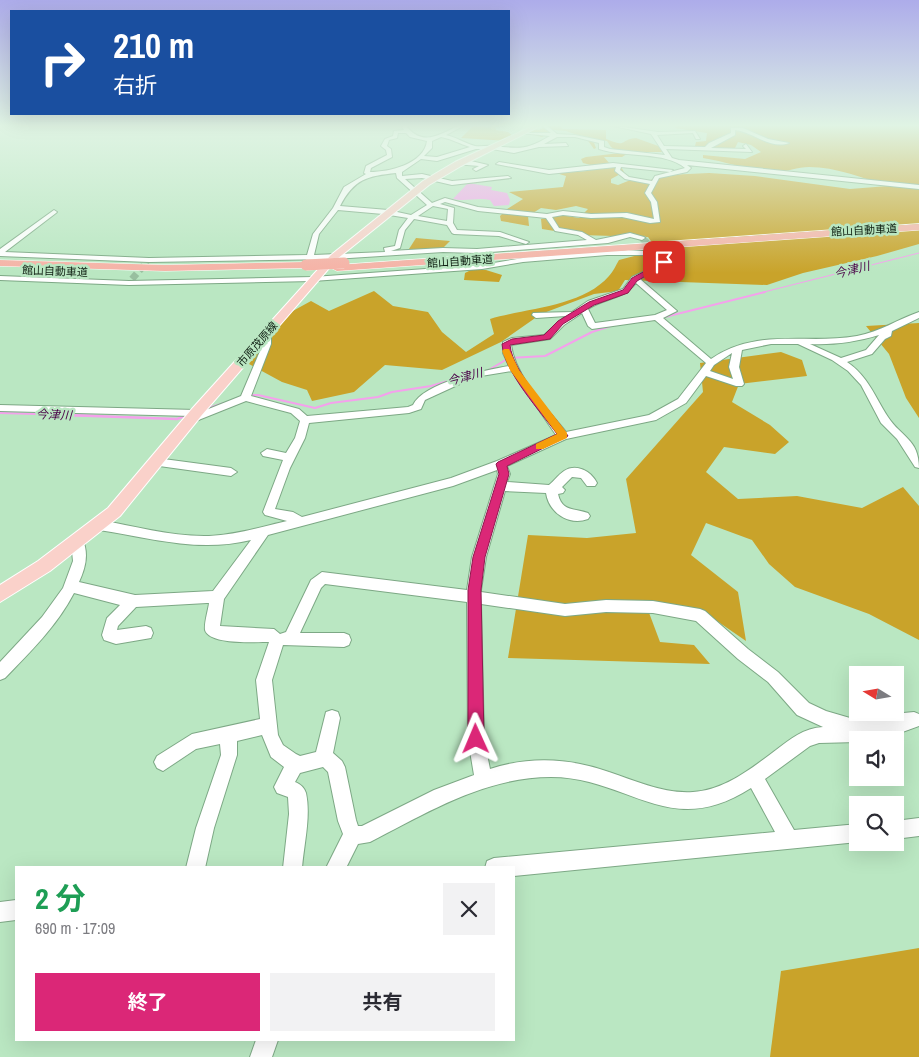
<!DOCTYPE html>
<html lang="ja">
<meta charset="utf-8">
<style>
:root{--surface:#fff;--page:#f2f2f3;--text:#2b2b33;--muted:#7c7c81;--accent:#db2777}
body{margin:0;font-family:"Archivo Narrow","Noto Sans JP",sans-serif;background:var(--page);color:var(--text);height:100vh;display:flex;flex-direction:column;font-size:19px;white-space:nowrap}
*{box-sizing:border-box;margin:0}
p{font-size:16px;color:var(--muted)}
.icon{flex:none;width:28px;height:28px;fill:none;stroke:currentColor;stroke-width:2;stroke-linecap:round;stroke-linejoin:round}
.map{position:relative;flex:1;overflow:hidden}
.panel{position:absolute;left:15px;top:866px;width:500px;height:175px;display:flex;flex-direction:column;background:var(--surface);border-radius:0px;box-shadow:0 5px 20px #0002}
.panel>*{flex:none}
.guide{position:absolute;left:10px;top:10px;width:500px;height:105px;border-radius:0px;box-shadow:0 5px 20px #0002;background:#1a4fa0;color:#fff;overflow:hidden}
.needle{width:32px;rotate:281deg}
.controls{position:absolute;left:849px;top:666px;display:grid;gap:10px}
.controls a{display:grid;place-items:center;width:55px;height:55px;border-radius:0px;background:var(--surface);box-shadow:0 5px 20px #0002;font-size:25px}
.pin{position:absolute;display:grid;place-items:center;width:42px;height:42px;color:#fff;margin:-21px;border-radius:10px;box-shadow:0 2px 8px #0006}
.me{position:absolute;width:55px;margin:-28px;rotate:359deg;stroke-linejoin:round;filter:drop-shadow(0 0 4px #0008)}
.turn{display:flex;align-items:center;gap:18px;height:105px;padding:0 20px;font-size:22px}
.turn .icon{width:65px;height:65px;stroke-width:2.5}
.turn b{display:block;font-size:35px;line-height:42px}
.round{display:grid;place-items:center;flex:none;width:52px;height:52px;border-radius:0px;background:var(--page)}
.overview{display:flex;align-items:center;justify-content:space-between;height:85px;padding:0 20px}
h1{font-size:30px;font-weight:700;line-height:38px;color:#1e9e55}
.button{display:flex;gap:10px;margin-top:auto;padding:10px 20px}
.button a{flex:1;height:58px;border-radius:0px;background:var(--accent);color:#fff;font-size:20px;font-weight:700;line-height:58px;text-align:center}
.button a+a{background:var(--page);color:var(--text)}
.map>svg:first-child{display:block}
</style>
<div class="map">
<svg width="919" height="1057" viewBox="0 0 919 1057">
<rect width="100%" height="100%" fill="#bae7c2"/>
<!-- forest -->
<g fill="#c9a32a">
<polygon points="474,125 517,125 495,127 496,130 508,132 513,136 509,141 461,138"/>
<path d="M549,125h10l4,4 43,1v9c23,9 12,1 30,-1l25,9 3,5h-34l-8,5h-18l6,7 11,3 3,5 -13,7v4l7,2 10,-4h19l21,-6 41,-2 46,3 95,13 38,-3c-25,-8 -52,-19 -79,-19 -11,0 -23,5 -34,5 -25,-1 -47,-10 -72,-14v-3l42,4 16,-7 -10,-7 -13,-3 -4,8 -39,-4 1,-4 10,-1 1,-8 -32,-5 1,-3h243v119l-42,12 -74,17 -36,12 -142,-5 -7,11 -24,3 -53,20 -40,28 -59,28 -57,-5 -31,27 -42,9 -5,-11 -25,-8 -33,-18 31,-46 31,-17 18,10 45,-20 19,15 35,6 14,20 24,20 28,-18 -4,-15c36,-11 92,-12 119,-43 4,-4 7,-11 10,-16l23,-6 11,-10 -5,-7 -68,-2 -38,-6 -1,-10 20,-4 18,3 9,-9 -12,-3 -20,4 -15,-2 -13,8 1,10 -28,-5 -1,-5 7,-7 16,-10 -14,-7 54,-5 3,-11 -10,-3 31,-2 6,-2 -2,-4 -8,-2 -2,-4 5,-2 34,-4 -9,-6 -4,-6 -14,-1 3,8 -2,1 -8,-11 -20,-7 -12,-1 -12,7 -15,-4 5,-4 7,1z"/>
<polygon points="416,238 450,241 439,252 411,252 409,249"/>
<polygon points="471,270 486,270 502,275 499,282 464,280 465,273"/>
<polygon points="919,323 919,418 906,398 889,354 866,326"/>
<polygon points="781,352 802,360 807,376 739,384 732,402 770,425 789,442 775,454 724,447 706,472 738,499 797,496 862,508 903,487 919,506 919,640 869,614 795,587 769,564 752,540 706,523 691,555 738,592 746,641 704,612 645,602 660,642 694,645 710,664 508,658 528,535 587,538 636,533 626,479 703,392 700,363"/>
<polygon points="919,948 919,1057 770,1057 781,971"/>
</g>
<!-- water -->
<path fill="#f4a1ec" d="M468,183l24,4 -1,3 16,3 3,7 -1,5 -15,1 -4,-6c-12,-3 -25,2 -37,-1z"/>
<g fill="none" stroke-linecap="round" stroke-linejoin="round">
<!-- stream-far2 -->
<polyline stroke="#f4a1ec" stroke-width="1" points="760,293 919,253"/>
<!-- stream-far1 -->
<g stroke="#f4a1ec" stroke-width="2">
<polyline points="661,318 765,292"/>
<polyline points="487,371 509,358 545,356 592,332 611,326"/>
<polyline points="248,395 258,395 315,408 331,403 378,397 392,392 431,386 458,378"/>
<polyline points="205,409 224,403"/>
<polyline points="0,413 102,416"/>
<polyline points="184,416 188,415"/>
</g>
<!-- stream -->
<polyline stroke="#f4a1ec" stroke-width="2.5" points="65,415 177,419 187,415"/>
<!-- minor-tunnel -->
<g stroke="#98bf9f" stroke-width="7" stroke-dasharray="7 4" stroke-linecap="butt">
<polyline points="642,238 657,253"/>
<polyline points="132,279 147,262"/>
</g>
<defs>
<g id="minor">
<path d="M404,125h4l-1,2c17,20 33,7 53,-2h5l-19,10c10,2 18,8 29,11 6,1 13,-1 19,0 27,3 32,4 56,-10l-30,-3h31l-10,-8h5l11,9 18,1 29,6v6l6,2 55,6 -14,-21 -42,-9 49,7 37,-1 5,8h-4l-3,-6 -36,2 7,11 41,1 4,-4 22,-10v-5h12l25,11 21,4c-18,7 -36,-11 -54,-13v5l-24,13 35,1 -3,-3 3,-2 6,8 -86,-3 6,9 7,2 240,25v4l-232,-24 4,3 -4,4 -28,6 -8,15 6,9 3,20 -10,1 -28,-6 -31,1 -28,-3 -11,2 7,11 23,4 14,8 34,-7 14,4 1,1 -3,2 -12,-3 -22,6 -131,10 -34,-1 -109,7 -185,3 -149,-6v-7l54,-39 3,2 -1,1 -51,39 144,6 158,-3 6,-21 20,-26 11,-21 22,-13 -2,-1 2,-7 21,-11 -1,-5 -5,-4 4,-7 8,-3 1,-5 10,-1 -2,-3zM398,133h8l4,4 17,4c-3,23 -38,31 -57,31l1,-4 21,-11 -1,-8 -4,-3 2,-6 8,-2zM441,137c11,2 19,7 29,10l-33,10 -13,-1 8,-8v-7zM557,137h18l24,6v6c27,9 66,2 86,19l-30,8 -3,5 -23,-4 -9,-7 1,-3 49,5 3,-2 -60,-7 -64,7 -50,-8 -3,2 53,10 67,-7 -1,4 10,8 25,5 -5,9 6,9 3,17 -27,-6 -36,1 -28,-3 -16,3 -69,-7 -33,-9 -13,5 -27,-24 17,-1 30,7 59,-7 -3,-2 -56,5 -30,-7 -20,2v-4l19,-13 16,2 39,-12h16l22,4 25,-6 29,-1 -2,-3 -22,1zM396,173l1,5 30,27 -16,10 -23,-5 -48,-4c14,-27 27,-30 56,-33zM445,202l33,9 68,7 9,13 23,4 9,5 -110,9 -34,-1 -52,3 9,-3 5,-18 9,-11 33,6 5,8 2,1 45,2 27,8 3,-2 -29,-10 -43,-2 -4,-7 1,-15 -14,-4zM433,206l15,3 -1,12 -29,-5zM338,210l45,4 25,4 -9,12 -4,16 -11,2 1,4 -71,3 5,-21z"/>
<polygon points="486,125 492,125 487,127 485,126"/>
<polygon points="471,161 488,165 476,171 473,169 479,166 455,164"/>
<path d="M607,251h53l9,14c-8,8 -19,9 -29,14l37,32 -14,7 48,41c47,-32 95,-14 146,-23 23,-4 41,-17 62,-24v6l-27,13 -1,5 -6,3 -13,15 -25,8c21,14 28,35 41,55 13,20 31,22 31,51l-4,-1 -18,-28 -16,-16 -20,-38 -13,-14 -16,-11 -34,-16h-27l-29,6 -3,17 5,17 -2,2h-6l-30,-10 -20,27 -30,17 -90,19 -59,27 3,8 -3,8 42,3c5,-4 9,-10 15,-14 12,-8 27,0 33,12l-2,3h-8l-6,-8 -9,-1 -10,10 3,3 -2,3 -5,1c4,18 16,14 30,19l2,3 -2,3c-19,7 -39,-6 -42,-26l-41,-2 -19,66 -5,33v2l84,12 41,-4 47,1 47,8 5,2 43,38 30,23 31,31 17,8 24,7 64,-6 5,2v12l-33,12 -28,2v2l-39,1 -9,3 -45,33 29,51 64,-6v18l-344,34v-8h-29l2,-7 7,-3 281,-26 -24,-44c-82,53 -122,-11 -200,-11 -66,0 -125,36 -181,65l-12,2 -12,24h-20l17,-34 -5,-13 -10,-49 -5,-5 -23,6 -5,9c5,2 9,5 11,11 5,23 -2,51 -4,75h-19l6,-54 -1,-17 -11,-4 -3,-6 10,-20 -13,-10 -9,-22 -25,6v14l-23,73 -9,40h-19l10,-40 25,-73 -1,-11 -24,5 -33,22 -6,-3 -3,-6 3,-6 35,-22 68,-15 -4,-39 13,-38c-13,0 -60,3 -64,-12 -1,-7 3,-19 4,-27h-2l-71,4 -18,19 -1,4 29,-4 5,2 2,5 -2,5 -35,6 -12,-4 -2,-5 5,-17 13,-13 -46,-12c-17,33 -44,59 -69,85l-5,2v-18l42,-45 21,-29 10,-27 -2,-19 1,-4 5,-1 5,1c7,15 4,29 -3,44l56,13 78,-4 38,-51c-53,13 -100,-2 -152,-10l-4,-2 -2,-3 2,-3 4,-2c36,6 73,17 110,16 26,-1 52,-9 78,-15l-22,-6 -2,-3 20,-52 -20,-4 -2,-3 6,-4 19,4 9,-15 5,-17 -9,-8 -45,-12 -55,22 -5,-3 5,-4 -191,-5v-6l196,5 5,2 40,-16 22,-52v-12l4,-3 4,3v12l-20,52 48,13 8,7 101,-9 5,-2c10,-22 72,-35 96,-39l-6,-13v-11l9,-4 32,-3 22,-19 -30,2 -4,-3 1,-2 39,-1 16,-11 35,-12 9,-12 29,-13 -6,-9h-48l-84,7 -41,7 -169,12 -184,4 -129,-5v-4l129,5 184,-4 169,-12 41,-7zM636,283l31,27 -12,5 -60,8 -7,-14c16,-11 35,-9 48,-26zM582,313l6,13 4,3 63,-9 51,43 -28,36 -29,16 -83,17c-20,-25 -50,-54 -55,-87l39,-6 14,-14zM879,335l-13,15 -25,8 -31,-14c24,1 46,-2 69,-9zM732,353l-3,14 4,12 -23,-8 4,-6zM512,371l44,64 -59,26 -46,17 -149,39 -9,-5 -18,-3 15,-41 15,-30 4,-15 100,-10 12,-4 4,-9 50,-23zM497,470l1,4 -26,83 -5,33 -145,-18 -11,8 -25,52 -6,2 -6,-5 -54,-3 4,-27 44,-64 185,-49zM325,584l142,18 1,137 6,36 -40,15 -72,36h-4l-2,-6 -11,-53 -3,-6 -9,-8 7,-35 -2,-6 -6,-2 -6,2 -10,40 -16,4 -4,-2 -13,-9 -5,-10 -6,-55 11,-35 61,2 5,-2 2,-5 -2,-5 -5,-2h-44l21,-45zM481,604l84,12 41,-4 47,1 43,8 42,38 30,23 29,33 26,12c-19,1 -33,12 -47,23 -24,18 -51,40 -83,42 -29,2 -57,-11 -84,-20 -39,-14 -80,-16 -119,-3l-6,-30z"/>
<polygon points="156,458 231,468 237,472 231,476 152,465 150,462 152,459"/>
<polygon points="919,818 919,836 895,839 895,821"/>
<polygon points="16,900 16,920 0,922 0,902"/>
<polygon points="256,1040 278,1040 272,1057 250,1057"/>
</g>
<polygon id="major" points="535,125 542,125 461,166 429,185 337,259 201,416 120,516 50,571 0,602 0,585 38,561 108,508 191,410 331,255 423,181 455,162"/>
<g id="highway">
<polygon points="919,224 919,230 337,271 331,268 337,265"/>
<polygon points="0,260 165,265 306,262 312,265 306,268 165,271 0,266"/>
</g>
</defs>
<!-- minor casing -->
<use href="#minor" stroke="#7da885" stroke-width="2"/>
<!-- major casing -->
<use href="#major" stroke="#fff" stroke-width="2"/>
<!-- highway casing -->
<use href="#highway" stroke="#fff" stroke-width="1"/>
<!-- minor -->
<use href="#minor" fill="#fff" fill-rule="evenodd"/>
<!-- major -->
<use href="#major" fill="#fad1ca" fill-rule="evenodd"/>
<!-- highway -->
<use href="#highway" fill="#f6b2a6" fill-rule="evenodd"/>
<defs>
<polyline id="highway-bridge" points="306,265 344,263"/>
</defs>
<!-- highway-bridge casing -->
<use href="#highway-bridge" stroke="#fff" stroke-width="11" stroke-linecap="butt"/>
<!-- highway-bridge -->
<use href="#highway-bridge" stroke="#f6b2a6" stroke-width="11"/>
</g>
<!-- sky -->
<linearGradient id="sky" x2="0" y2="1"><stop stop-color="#adacea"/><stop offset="0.46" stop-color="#e0f4e4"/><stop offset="1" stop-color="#e0f4e4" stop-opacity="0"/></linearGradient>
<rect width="919" height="273" fill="url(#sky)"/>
<!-- route -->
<path fill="#db2777" stroke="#8e194d" d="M664,260l3,1 1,4 -7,7 -12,2 -12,7 -9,12 -34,12 -31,19 -13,15 -40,6c3,29 42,66 58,91l-61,30 2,8 -24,83 -4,33 3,149 -3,5 -5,2 -5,-2 -3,-5v-149l5,-33 26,-83 -3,-10 2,-2 59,-28c-16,-22 -53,-62 -55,-90l10,-5 32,-4 14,-14 31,-19 34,-12 9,-12 13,-7 11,-2z"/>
<!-- slow -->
<polygon fill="#f59e0b" points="504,349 509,349 519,370 567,433 567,438 543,449 536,449 536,444 557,434 510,370 502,351"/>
<g text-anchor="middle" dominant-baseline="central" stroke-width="5" stroke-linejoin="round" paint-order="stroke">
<!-- far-street labels -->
<g font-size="11" fill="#0f1f12" stroke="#bae7c2">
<text transform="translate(864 230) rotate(-3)">館山自動車道</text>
<text transform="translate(460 261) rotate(-4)">館山自動車道</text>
<text transform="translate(55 271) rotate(2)">館山自動車道</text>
<text transform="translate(257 344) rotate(-49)">市原茂原線</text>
</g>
<!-- far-water labels -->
<g font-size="12" font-style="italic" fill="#4a0048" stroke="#bae7c2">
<text transform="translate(852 270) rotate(-14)">今津川</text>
<text transform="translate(465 377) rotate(-15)">今津川</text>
<text transform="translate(54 415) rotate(2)">今津川</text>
</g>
</g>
</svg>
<div class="controls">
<a><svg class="needle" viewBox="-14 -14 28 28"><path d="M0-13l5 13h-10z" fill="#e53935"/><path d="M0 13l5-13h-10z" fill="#7c7c81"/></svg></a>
<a><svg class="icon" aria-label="sound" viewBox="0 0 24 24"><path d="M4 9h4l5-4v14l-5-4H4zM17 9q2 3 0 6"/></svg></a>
<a><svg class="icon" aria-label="search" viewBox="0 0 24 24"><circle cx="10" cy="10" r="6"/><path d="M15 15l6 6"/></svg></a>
</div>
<div class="pin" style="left:664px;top:262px;background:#d93025"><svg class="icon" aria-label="arrive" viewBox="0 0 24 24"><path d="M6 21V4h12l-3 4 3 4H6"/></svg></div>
<svg class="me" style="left:476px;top:739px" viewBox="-20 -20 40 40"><path d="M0-17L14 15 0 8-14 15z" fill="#db2777" stroke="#fff" stroke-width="4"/></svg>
<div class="guide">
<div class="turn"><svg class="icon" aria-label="right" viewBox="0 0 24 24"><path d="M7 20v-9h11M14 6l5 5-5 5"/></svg><div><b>210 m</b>右折</div></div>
</div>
<section class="panel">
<div class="overview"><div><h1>2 分</h1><p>690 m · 17:09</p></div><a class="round"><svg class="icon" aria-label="close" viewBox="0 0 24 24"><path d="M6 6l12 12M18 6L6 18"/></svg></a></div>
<div class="button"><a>終了</a><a>共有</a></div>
</section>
</div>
